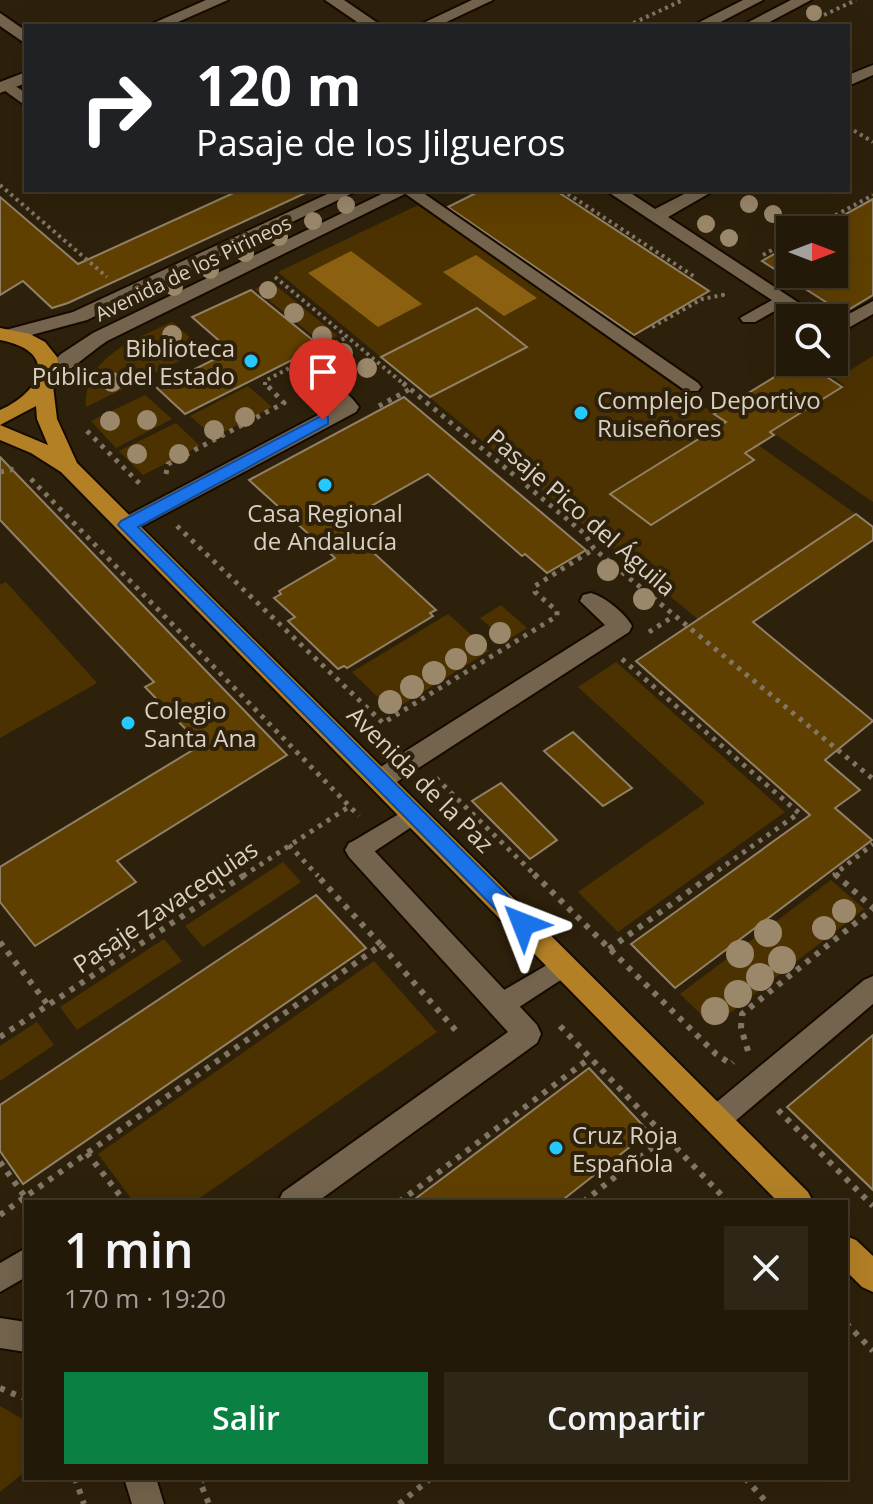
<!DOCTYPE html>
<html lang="es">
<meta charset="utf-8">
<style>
:root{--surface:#221908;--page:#2e2616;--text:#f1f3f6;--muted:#a2a09c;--line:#3f3829;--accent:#0b8043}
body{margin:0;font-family:"Open Sans",sans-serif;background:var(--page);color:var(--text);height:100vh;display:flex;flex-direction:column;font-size:30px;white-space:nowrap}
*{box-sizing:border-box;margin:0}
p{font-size:26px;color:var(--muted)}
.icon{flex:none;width:44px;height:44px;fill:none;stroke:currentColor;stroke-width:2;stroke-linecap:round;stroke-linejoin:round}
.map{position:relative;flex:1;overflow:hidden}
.details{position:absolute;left:24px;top:1200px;width:824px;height:280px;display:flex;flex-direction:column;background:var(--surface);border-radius:0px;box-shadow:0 8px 32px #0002,0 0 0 2px var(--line)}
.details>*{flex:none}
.hud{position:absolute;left:24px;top:24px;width:826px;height:168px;border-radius:0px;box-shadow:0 8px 32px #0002,0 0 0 2px var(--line);background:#202124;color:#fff;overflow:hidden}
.needle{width:52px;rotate:90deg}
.controls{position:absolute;left:776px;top:216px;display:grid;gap:16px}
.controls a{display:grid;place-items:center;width:72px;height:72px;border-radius:0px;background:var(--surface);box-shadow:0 8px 32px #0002,0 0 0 2px var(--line);font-size:40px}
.pin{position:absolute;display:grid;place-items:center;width:68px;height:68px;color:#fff;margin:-82px -34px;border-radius:50% 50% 50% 0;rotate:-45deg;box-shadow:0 0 8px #0007}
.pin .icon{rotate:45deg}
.me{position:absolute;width:88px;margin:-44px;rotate:315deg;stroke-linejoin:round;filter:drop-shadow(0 0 6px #0008)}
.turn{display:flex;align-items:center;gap:28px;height:168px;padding:0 40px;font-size:36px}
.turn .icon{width:104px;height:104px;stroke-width:2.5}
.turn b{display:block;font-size:56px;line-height:68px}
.round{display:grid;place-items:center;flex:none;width:84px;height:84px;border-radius:0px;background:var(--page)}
.overview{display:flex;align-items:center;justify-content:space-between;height:136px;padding:0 40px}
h1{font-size:48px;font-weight:600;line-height:60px}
.action{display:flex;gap:16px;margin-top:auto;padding:16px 40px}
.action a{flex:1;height:92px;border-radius:0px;background:var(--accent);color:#fff;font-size:32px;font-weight:600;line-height:92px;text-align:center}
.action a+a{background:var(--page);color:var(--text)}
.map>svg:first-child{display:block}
</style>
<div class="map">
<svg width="873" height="1504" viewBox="0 0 873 1504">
<rect width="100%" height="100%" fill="#2e210b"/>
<!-- green -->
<g fill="#4c3200">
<polygon points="418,205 856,514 699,620 278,272"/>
<polygon points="270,281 338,336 322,343 255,289"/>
<path d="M172,322l32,27 -118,58c-3,-50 48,-67 86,-85z"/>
<polygon points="873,356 873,502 772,432 844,386 836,379"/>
<polygon points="248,386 272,407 214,437 190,416"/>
<polygon points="145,395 172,419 116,448 91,421"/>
<polygon points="176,423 200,446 143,475 119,451"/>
<polygon points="6,582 97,683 0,738 0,585"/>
<polygon points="501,605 527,628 506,641 480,618"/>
<polygon points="448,614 489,651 392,711 352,672"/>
<polygon points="616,662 785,812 618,932 578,892 705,803 578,687"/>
<polygon points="283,862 301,882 203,947 185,926"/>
<polygon points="831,880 864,909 713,1026 680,994"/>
<polygon points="164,939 182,961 77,1030 60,1007"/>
<polygon points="374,961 437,1032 194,1202 134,1202 98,1154"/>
<polygon points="37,1022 54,1045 0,1081 0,1046"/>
<polygon points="0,1406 26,1421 26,1471 0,1492"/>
</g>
<!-- water -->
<g fill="#8b6010">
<polygon points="351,251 422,304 378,327 308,273"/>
<polygon points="476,255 537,298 504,316 443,272"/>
</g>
<!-- building -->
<g fill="#604001" stroke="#918168" stroke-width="2">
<polygon points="240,190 312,190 68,303 52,308 23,281 0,295 0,197 78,264"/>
<polygon points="482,190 555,190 709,291 634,335 448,207"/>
<polygon points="873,199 873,295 843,313 762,261 790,245 790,274 834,274 834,230 817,230"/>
<polygon points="251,290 320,346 185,414 157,388 231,351 192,317"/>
<polygon points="477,308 527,347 430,397 381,357"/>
<polygon points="799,362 804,362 842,387 770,432 774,435 745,453 754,460 651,525 610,494 726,422 714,414"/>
<polygon points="404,397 586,550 547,573 525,554 522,556 428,474 341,523 436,610 430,613 433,616 347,668 344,666 338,669 288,621 295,617 274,598 281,594 279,591 335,558 249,480"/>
<polygon points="0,457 287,755 117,861 136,882 35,946 0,902 0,867 201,745 145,687 154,682 0,520"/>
<polygon points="856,514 873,527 873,540 753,622 873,721 825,760 860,790 835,808 872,840 675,988 631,944 810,815 636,661"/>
<polygon points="573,732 632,788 603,806 544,751"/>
<polygon points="501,783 557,840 530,859 472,801"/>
<polygon points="316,895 366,948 23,1184 0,1151 0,1105"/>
<polygon points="873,1035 873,1190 787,1107"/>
<polygon points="589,1068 649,1132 560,1202 411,1202"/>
</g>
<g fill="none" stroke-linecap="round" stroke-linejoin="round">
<defs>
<g id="lane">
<polygon points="873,65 873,75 848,86 848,75"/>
<polygon points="6,80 26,93 26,106 1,88 0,83"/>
<polygon points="400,190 419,190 698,383 701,387 698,391 686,391"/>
<polygon points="783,294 792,299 789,303 755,322 743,322 740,318"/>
<polygon points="873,301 873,314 834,336 834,322"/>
<polygon points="414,805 422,808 425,814 422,820 366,857 358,859 350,857 346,850 350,843"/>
<polygon points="564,955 573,958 576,965 573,972 510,1013 501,1016 492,1013 489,1005 492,997"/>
<polygon points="26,1248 26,1277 0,1292 0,1263"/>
</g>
<g id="street">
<polygon points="206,0 228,0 169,26 147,26"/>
<polygon points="325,0 344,0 382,26 363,26"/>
<polygon points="472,0 493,0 438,26 417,26"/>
<polygon points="0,13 26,31 26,44 0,26"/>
<polygon points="26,72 26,83 0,93 0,82"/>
<polygon points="605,190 626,190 655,209 692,190 715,190 668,217 822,318 799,318"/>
<path d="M327,382c12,3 25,15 32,25l-3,5 -221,118h-16l-3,-5 3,-5 216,-114 -18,-18z"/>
<path d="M591,593c14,4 34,20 41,33l-3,6 -240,155 -9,3 -9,-3 -3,-7 3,-7 234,-148 -25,-24 3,-6z"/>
<polygon points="358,840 367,843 537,1025 541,1034 537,1043 317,1202 278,1202 283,1192 508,1032 349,857 345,850 349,843"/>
<polygon points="873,976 873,1004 727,1128 717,1132 707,1128 703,1119 707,1110 864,980"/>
<polygon points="0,1318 26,1322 26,1352 0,1348"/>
<polygon points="124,1478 156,1478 164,1504 132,1504"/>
</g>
<g id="secondary">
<polygon points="743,0 763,0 713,26 692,26"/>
<polygon points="791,0 811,0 762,26 741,26"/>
<polygon points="336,190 359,190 87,320 9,341 0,336 2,331 73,312"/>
<path d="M390,190h23l-306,151c-14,9 -45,37 -57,40l-10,-6 21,-21 32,-21z"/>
</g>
<g id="highway">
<path d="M0,328l30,6 15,8 12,15 2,13 -6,16 4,33 20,44 731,729 5,10h-35l-717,-730 -30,-19 -31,-13v-15l48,20 -11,-26 -1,-13 -36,19v-15c44,-20 58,-59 0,-70z"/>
<polygon points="846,1236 856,1240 873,1256 873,1292 862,1287 846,1271"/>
</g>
</defs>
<!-- lane casing -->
<use href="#lane" stroke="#160a00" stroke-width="4"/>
<!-- street casing -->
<use href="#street" stroke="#160a00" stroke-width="4"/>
<!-- secondary casing -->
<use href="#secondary" stroke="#160a00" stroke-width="4"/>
<!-- highway casing -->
<use href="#highway" stroke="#160a00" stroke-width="4"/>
<!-- path-far2 -->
<g stroke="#817665" stroke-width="4" stroke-dasharray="3 4" stroke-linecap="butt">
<polyline points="824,15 856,0"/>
<polyline points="627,26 683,0"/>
<polyline points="848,127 873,142"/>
<polyline points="0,185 107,277"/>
<polyline points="562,190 695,277"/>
<polyline points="823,222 873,195"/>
<polyline points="763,255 790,240"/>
<polyline points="275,277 405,385"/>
<polyline points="652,327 702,299 723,295 720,293"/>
<polyline points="265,385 265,381 347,337"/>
</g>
<!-- path-far1 -->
<g stroke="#817665" stroke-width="5" stroke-dasharray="4 6" stroke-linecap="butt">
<polyline points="403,383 585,534 594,549 873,779"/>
<polyline points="379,406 410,389"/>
<polyline points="87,431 142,486"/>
<polyline points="0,472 15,469"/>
<polyline points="166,474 168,464 284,403 265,383"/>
<polyline points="31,479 359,816"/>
<polyline points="177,526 383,723 557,616 557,611 535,592 535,586 594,549"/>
<polyline points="649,632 674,616"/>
<polyline points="622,659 799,813 710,876"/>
<polyline points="436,778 536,876"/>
<polyline points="289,845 318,876"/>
<polyline points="243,876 350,806"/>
<polyline points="838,876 835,874 873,844"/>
</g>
<!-- path -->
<g stroke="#817665" stroke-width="6" stroke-dasharray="5 7" stroke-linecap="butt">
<polyline points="534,874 716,1054 731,1064 733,1062"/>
<polyline points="835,874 873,908"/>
<polyline points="0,942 48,1005"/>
<polyline points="381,945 458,1033"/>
<polyline points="609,949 713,874"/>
<polyline points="560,1026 728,1202"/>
<polyline points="0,1037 246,874"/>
<polyline points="748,1051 741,1028 742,1014 873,909"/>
<polyline points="778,1110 873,1206"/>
<polyline points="87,1153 125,1202"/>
<polyline points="0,1162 25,1197 381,945 316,874"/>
<polyline points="399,1202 590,1058"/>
<polyline points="583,1202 666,1137"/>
<polyline points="0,1215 25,1197"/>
<polyline points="846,1323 873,1351"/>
<polyline points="0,1388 26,1399"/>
<polyline points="75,1478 84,1504"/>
<polyline points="205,1478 200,1482 209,1504"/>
<polyline points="745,1478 768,1504"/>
<polyline points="399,1504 431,1478"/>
</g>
<!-- lane -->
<use href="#lane" fill="#74644d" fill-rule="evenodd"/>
<!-- street -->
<use href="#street" fill="#74644d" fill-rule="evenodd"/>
<!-- secondary -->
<use href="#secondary" fill="#74644d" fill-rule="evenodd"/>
<!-- highway -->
<use href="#highway" fill="#b38026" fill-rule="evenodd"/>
</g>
<!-- trees -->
<g fill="#9b886b">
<circle cx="814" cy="13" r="8"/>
<circle cx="749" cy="204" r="9"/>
<circle cx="346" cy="205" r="9"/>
<circle cx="773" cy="214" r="9"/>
<circle cx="313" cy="221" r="9"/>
<circle cx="706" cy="224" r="9"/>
<circle cx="279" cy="237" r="9"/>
<circle cx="729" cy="238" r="9"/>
<circle cx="245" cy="253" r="9"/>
<circle cx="210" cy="270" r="9"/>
<circle cx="174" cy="287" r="9"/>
<circle cx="268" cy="290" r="9"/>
<circle cx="294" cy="313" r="10"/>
<circle cx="172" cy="335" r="10"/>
<circle cx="322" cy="336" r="10"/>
<circle cx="146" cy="348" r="10"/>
<circle cx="343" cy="353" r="10"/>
<circle cx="367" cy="368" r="10"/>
<circle cx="112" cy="382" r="10"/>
<circle cx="245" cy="417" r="10"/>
<circle cx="147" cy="420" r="10"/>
<circle cx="110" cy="421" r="10"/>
<circle cx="214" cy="430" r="10"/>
<circle cx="137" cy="454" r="10"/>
<circle cx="179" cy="454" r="10"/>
<circle cx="608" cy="570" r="11"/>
<circle cx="644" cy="599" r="11"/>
<circle cx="500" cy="633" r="11"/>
<circle cx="476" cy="645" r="11"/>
<circle cx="456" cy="659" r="11"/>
<circle cx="434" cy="673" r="12"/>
<circle cx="412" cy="687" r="12"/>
<circle cx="390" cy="702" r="12"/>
<circle cx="844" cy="911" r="12"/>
<circle cx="824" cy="928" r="12"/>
<circle cx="768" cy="933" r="14"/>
<circle cx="740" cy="954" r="14"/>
<circle cx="782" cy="960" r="14"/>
<circle cx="760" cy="977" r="14"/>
<circle cx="738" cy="994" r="14"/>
<circle cx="715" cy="1011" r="14"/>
</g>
<!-- route -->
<polygon fill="#1a73e8" stroke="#114b97" stroke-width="2" points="323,415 328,417 328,424 138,527 530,918 533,924 530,930 523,932 516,930 118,525 121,521"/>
<!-- markers -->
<g fill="#25c9fe" stroke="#2e210b" stroke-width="3">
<circle cx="251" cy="361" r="8"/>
<circle cx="581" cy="413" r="8"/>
<circle cx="325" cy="485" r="8"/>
<circle cx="128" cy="723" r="8"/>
<circle cx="556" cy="1148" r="8"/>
</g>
<g text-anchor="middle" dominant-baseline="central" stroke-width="8" stroke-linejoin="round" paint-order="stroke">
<!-- far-street labels -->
<g font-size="20" fill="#dad1c4" stroke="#2e210b">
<text transform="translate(193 268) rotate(-26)">Avenida de los Pirineos</text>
</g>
<!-- poi labels -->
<g font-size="24" fill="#dad1c4" stroke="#2e210b" text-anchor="start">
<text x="235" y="347" text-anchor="end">Biblioteca<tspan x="235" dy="28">Pública del Estado</tspan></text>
<text x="597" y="399">Complejo Deportivo<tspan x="597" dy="28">Ruiseñores</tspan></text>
<text x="325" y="512" text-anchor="middle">Casa Regional<tspan x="325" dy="28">de Andalucía</tspan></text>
<text x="144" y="709">Colegio<tspan x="144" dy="28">Santa Ana</tspan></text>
<text x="572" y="1134">Cruz Roja<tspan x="572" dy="28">Española</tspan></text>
</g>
<!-- street labels -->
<g font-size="24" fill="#dad1c4" stroke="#2e210b">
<text transform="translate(582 512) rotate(41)">Pasaje Pico del Águila</text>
<text transform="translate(421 779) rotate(45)">Avenida de la Paz</text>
<text transform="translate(165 906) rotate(-34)">Pasaje Zavacequias</text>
</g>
</g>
</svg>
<div class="controls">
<a><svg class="needle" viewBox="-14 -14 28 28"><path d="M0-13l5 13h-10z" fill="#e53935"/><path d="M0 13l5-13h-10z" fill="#a2a09c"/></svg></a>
<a><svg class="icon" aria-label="search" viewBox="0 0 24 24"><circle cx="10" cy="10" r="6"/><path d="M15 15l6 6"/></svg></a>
</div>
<div class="pin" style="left:323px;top:420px;background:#d93025"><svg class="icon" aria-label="arrive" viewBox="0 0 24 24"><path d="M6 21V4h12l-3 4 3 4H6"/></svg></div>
<svg class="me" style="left:523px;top:924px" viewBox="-20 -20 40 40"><path d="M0-17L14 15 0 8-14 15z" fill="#1a73e8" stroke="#fff" stroke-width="4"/></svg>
<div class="hud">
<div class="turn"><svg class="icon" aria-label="right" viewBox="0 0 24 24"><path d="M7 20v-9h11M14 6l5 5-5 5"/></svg><div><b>120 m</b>Pasaje de los Jilgueros</div></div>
</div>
<section class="details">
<div class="overview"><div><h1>1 min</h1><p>170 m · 19:20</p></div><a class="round"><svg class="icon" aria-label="close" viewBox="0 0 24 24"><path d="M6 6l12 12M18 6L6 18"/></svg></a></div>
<div class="action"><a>Salir</a><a>Compartir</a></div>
</section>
</div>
